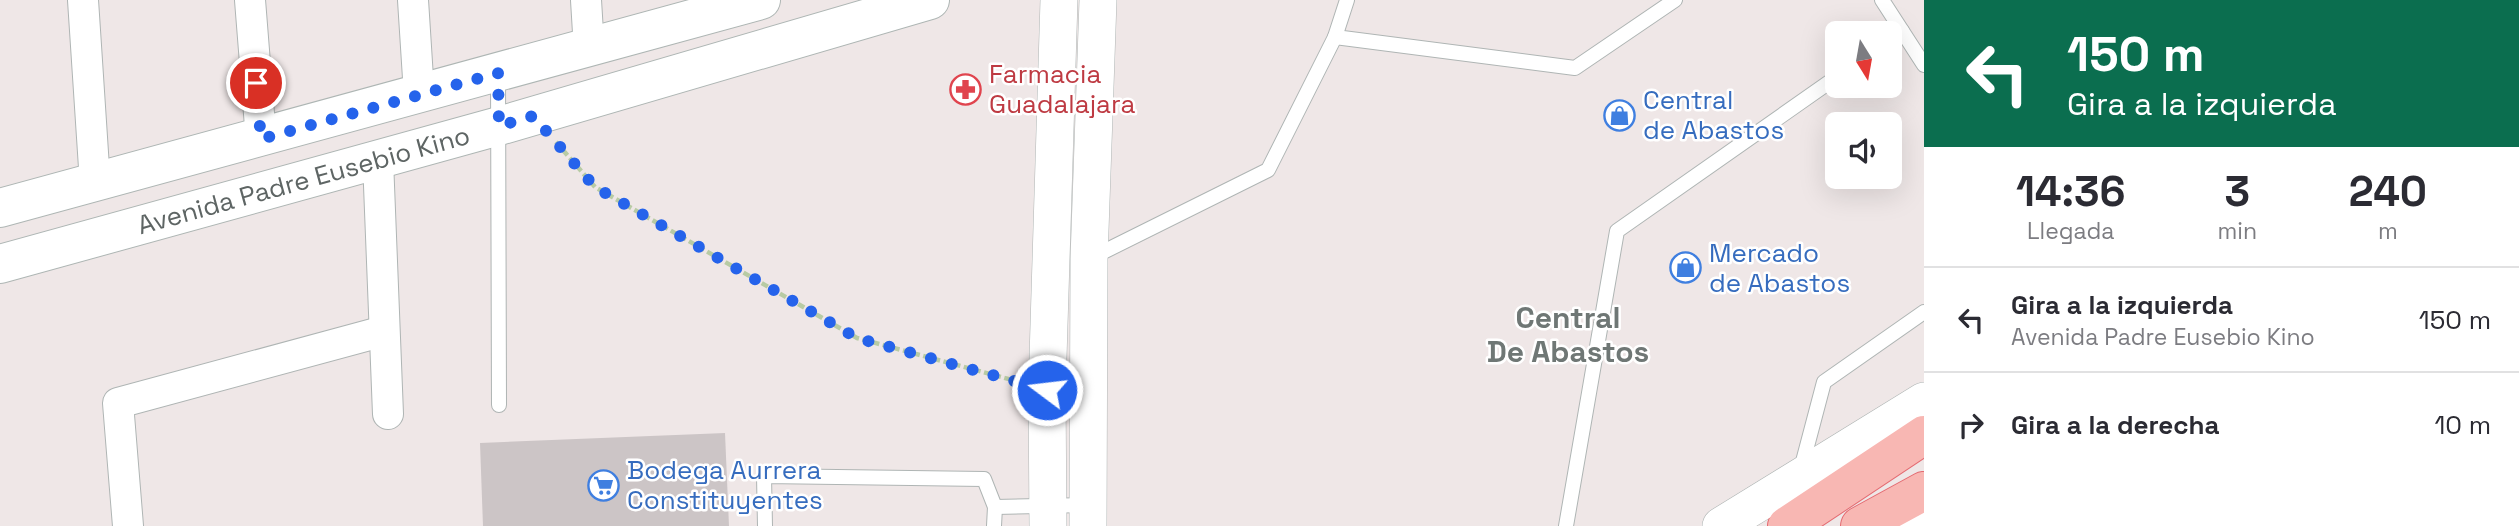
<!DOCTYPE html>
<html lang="es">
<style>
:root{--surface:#fff;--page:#f7f7f7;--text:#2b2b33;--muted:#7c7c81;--line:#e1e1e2}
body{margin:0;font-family:"Space Grotesk",sans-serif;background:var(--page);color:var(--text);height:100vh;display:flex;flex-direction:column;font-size:26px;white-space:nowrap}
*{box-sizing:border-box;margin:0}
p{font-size:23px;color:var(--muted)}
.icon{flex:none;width:38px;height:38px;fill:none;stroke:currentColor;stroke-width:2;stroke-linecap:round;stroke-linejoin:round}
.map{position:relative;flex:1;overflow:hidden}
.sheet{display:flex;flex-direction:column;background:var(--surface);width:595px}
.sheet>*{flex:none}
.banner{background:#0b6e4f;color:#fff;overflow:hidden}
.needle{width:46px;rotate:169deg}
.buttons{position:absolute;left:1825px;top:21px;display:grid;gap:14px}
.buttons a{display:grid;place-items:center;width:77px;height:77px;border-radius:10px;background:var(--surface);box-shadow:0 7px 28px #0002;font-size:35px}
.pin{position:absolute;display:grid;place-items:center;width:60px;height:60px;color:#fff;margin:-30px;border:4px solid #fff;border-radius:50%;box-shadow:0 2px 7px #0007}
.me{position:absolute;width:77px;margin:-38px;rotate:285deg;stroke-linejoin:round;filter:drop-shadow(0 0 5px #0008)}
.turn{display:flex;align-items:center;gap:24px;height:147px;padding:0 28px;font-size:32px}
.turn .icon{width:91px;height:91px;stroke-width:2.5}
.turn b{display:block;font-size:49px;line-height:60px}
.eta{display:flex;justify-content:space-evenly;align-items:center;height:119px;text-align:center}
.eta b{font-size:42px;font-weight:700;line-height:49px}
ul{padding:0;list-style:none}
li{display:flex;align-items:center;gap:21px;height:105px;padding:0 28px;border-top:2px solid var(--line)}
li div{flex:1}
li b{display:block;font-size:26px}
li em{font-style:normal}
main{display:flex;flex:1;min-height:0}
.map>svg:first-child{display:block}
</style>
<main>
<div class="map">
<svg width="1924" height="526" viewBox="0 0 1924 526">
<rect width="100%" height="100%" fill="#efe7e7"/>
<!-- building -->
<polygon fill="#ccc5c6" points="725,433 729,526 483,526 480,443"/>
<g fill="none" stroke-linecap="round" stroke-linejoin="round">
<defs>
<g id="service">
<polyline points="1882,0 1924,65"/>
<polyline points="1335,37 1347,0"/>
<polyline points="1890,39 1902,31"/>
<polyline points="498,73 499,405"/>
<polyline points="1091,258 1268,170 1335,37 1575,68 1675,0"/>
<polyline points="1801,469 1824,382 1924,312"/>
<polyline points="995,507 1087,505"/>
<polyline points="765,526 764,476 984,479 995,507 994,526"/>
<polyline points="1566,526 1617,231 1838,76"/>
</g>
<g id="minor">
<polyline points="83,0 95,183"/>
<polyline points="250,0 261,139"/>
<polyline points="413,0 419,94"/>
<polyline points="586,0 589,49"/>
<polyline points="378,160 388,414"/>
<polyline points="128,526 118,403 384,331"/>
</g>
<g id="tertiary">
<polyline points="1048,526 1047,390 1059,0"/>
<polyline points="1088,526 1089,259 1098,0"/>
<polyline points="1721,526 1924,401"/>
</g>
<g id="secondary">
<polyline points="0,208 761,0"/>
<path id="s1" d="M0,264l499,-138 431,-126"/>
<polyline points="1913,526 1924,519"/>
</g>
<g id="primary">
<polyline points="1787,526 1924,435"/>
<polyline points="1860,526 1924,491"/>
</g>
</defs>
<!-- service casing -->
<use href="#service" stroke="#afb5b4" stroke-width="16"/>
<!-- minor casing -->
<use href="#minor" stroke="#afb5b4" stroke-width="32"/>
<!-- tertiary casing -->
<use href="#tertiary" stroke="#afb5b4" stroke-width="38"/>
<!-- secondary casing -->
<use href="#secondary" stroke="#aeb6b4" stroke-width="40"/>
<!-- primary casing -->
<use href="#primary" stroke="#e46a71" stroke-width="40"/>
<!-- path -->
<polyline stroke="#b8cba4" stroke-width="4.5" stroke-dasharray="7 3.5" stroke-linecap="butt" points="556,142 595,187 857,338 1016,381"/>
<!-- service -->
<use href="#service" stroke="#fff" stroke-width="14"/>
<!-- minor -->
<use href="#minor" stroke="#fff" stroke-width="30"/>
<!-- tertiary -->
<use href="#tertiary" stroke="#fff" stroke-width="37"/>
<!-- secondary -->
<use href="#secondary" stroke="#fff" stroke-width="38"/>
<!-- primary -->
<use href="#primary" stroke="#f8b7b3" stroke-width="38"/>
</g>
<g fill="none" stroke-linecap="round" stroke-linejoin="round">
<!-- route -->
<polyline stroke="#2563eb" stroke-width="12" stroke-dasharray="0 21.6" points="256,83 261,139 498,73 499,126 533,116 595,187 857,338 1047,390"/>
</g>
<!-- icons -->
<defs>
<symbol id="pharmacy-ring" viewBox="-11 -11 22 22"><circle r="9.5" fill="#fff" stroke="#e0444e" stroke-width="1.5"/><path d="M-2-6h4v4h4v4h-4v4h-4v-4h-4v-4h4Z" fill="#e0444e"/></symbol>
<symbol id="shop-ring" viewBox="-11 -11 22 22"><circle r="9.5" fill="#fff" stroke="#3f7fe0" stroke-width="1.5"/><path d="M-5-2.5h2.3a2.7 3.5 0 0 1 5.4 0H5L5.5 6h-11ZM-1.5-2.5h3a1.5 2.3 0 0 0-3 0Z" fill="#3f7fe0"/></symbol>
<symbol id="supermarket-ring" viewBox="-11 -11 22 22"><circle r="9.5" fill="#fff" stroke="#3f7fe0" stroke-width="1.5"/><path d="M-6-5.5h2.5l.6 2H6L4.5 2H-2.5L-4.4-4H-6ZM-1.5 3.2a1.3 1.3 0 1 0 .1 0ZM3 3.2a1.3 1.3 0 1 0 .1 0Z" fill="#3f7fe0"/></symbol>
</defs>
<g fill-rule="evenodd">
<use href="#pharmacy-ring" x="948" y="72" width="35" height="35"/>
<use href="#shop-ring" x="1602" y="98" width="35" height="35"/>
<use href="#shop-ring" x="1668" y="250" width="35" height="35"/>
<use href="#supermarket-ring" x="586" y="468" width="35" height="35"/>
</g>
<g text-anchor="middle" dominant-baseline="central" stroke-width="5" stroke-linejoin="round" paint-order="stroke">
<!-- health labels -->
<g font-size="26" fill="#be3a42" stroke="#fff" text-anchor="start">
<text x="989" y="74">Farmacia<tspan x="989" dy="30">Guadalajara</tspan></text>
</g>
<!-- shop labels -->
<g font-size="26" fill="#366cbe" stroke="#fff" text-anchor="start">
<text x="1643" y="100">Central<tspan x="1643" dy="30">de Abastos</tspan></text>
<text x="1709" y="253">Mercado<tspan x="1709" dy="30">de Abastos</tspan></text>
<text x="627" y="470">Bodega Aurrera<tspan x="627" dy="30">Constituyentes</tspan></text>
</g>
<!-- street labels -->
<g font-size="26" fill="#5e6564" stroke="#fff">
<text stroke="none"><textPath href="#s1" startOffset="315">Avenida Padre Eusebio Kino</textPath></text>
</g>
<!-- quarter labels -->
<g font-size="30" font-weight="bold" fill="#6f7775" stroke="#fff">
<text x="1568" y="317">Central<tspan x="1568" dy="34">De Abastos</tspan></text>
</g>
</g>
</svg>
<div class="buttons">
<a><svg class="needle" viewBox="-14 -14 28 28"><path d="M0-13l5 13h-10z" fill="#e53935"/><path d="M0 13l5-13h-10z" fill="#7c7c81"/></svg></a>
<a><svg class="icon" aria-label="sound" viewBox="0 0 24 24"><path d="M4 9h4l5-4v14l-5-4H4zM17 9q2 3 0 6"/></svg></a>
</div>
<div class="pin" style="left:256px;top:83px;background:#d93025"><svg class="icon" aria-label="arrive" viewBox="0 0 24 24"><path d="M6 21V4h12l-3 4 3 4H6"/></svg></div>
<svg class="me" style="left:1047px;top:390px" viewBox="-20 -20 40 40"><circle r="17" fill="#2563eb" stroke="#fff" stroke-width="3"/><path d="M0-11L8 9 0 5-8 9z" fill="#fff"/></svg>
</div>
<section class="sheet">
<div class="banner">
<div class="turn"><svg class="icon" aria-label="left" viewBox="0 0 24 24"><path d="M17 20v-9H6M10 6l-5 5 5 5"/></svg><div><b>150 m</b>Gira a la izquierda</div></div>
</div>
<div class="eta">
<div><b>14:36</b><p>Llegada</p></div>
<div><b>3</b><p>min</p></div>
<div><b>240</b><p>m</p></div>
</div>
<ul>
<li><svg class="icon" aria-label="left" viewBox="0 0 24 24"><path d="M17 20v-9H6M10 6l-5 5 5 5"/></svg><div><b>Gira a la izquierda</b><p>Avenida Padre Eusebio Kino</p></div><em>150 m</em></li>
<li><svg class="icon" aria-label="right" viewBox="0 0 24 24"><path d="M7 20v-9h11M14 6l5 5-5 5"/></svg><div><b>Gira a la derecha</b></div><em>10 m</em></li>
</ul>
</section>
</main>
